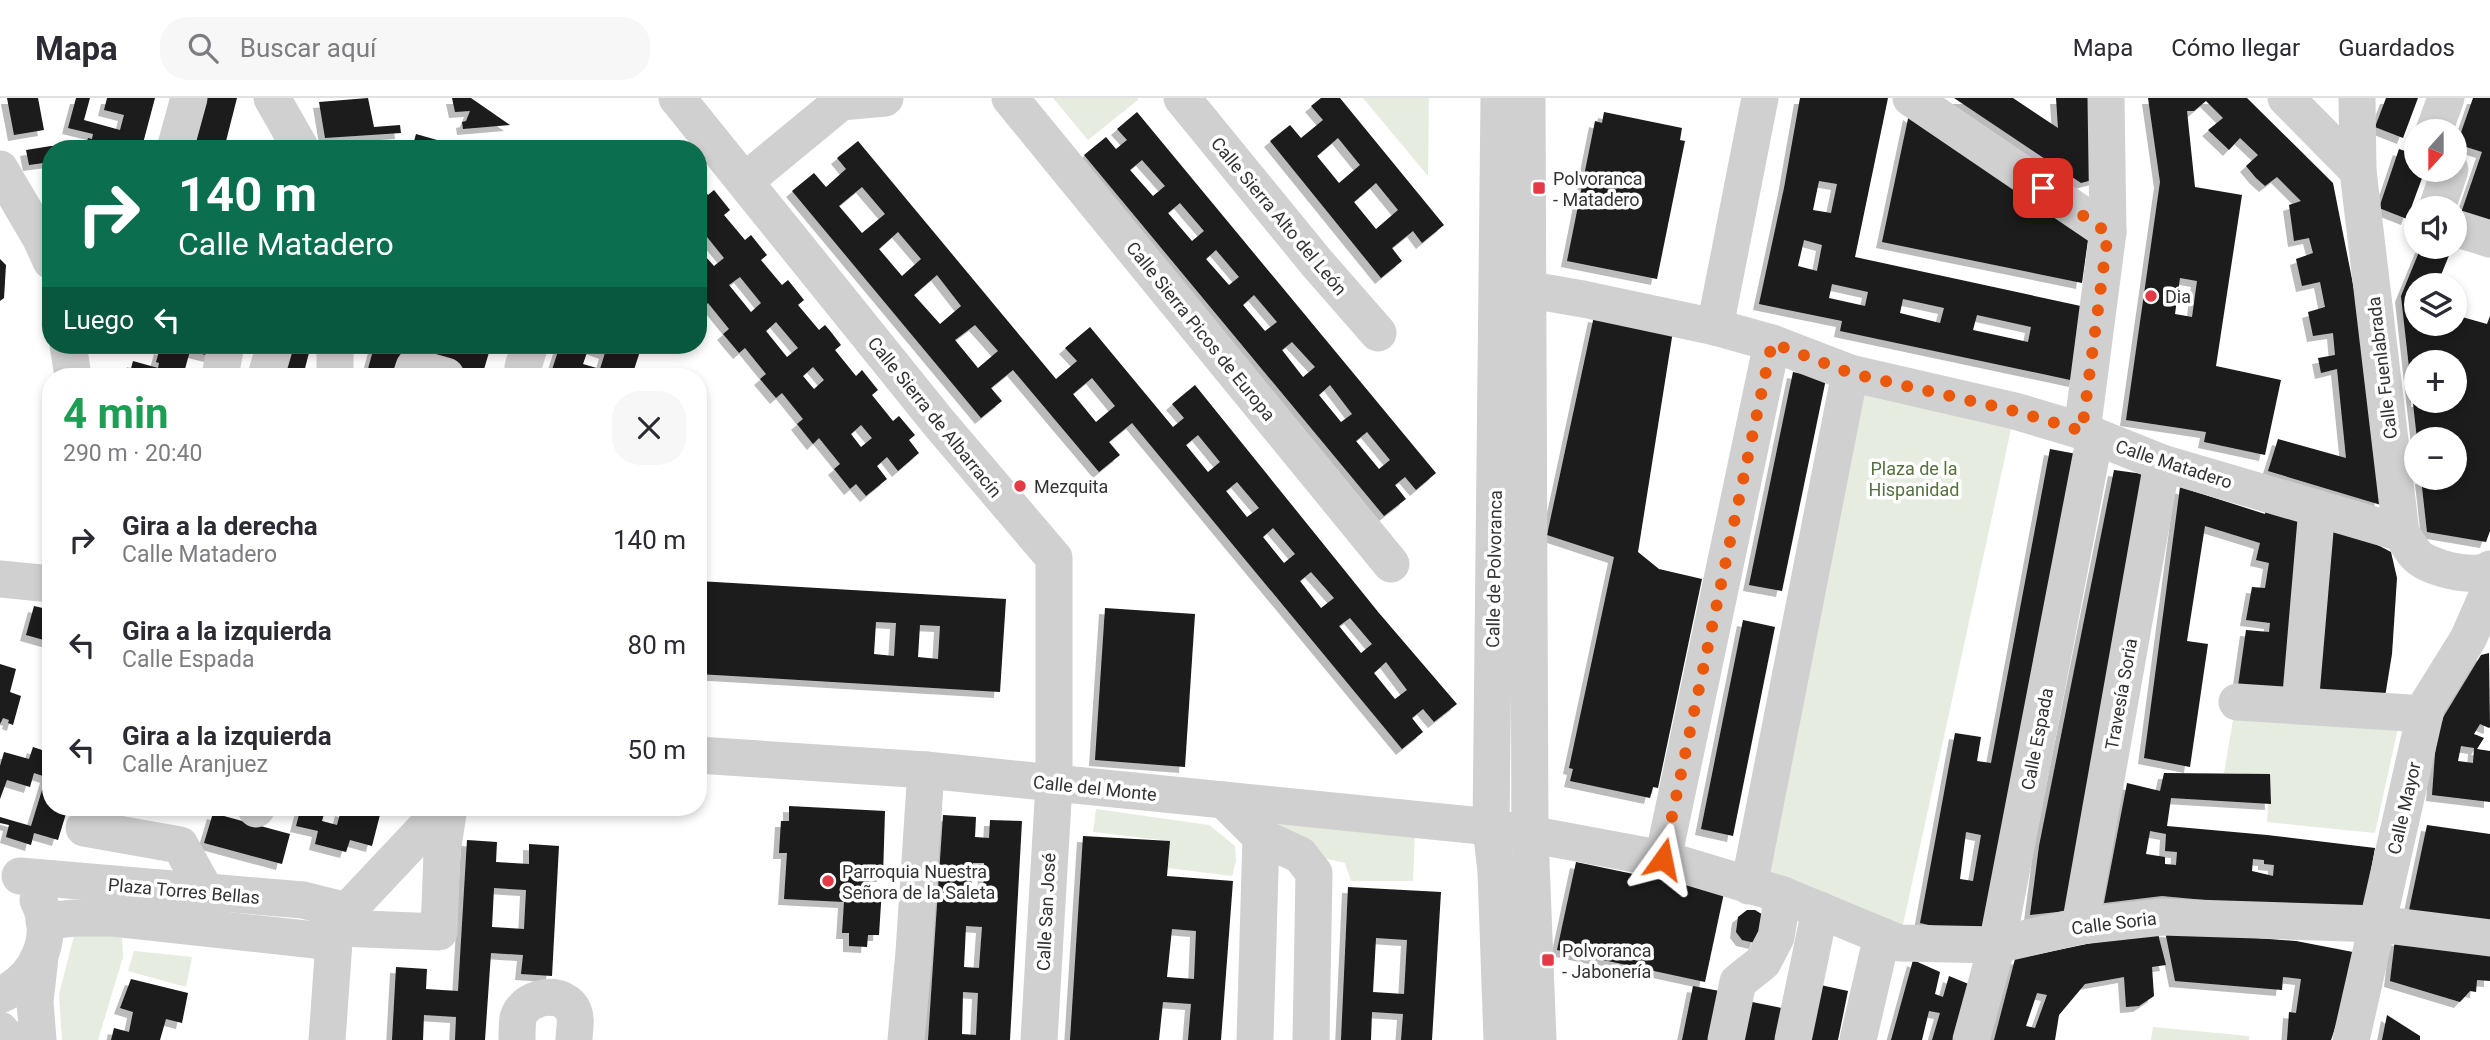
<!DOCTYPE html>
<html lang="es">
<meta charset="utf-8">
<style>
:root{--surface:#fff;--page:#f7f7f7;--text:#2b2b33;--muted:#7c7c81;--line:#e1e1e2}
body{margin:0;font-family:Roboto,sans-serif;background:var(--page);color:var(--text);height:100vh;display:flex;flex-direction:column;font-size:26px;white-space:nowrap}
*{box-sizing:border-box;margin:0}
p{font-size:23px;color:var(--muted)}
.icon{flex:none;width:38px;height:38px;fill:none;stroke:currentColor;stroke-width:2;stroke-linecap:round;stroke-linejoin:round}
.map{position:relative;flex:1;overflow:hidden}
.details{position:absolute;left:42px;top:270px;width:665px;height:448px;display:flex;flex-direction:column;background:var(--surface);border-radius:28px;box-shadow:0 4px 10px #0003}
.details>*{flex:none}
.top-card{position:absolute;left:42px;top:42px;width:665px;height:214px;border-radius:28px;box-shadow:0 4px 10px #0003;background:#0b6e4f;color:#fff;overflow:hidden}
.needle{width:46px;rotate:201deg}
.fabs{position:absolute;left:2404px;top:21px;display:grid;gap:14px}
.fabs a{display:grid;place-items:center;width:63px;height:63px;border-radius:50%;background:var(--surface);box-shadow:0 4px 10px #0003;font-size:35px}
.pin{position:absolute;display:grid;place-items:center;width:60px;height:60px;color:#fff;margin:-30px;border-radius:14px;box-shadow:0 4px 10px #0006}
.me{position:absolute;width:77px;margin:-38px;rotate:12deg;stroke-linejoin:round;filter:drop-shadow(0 0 5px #0008)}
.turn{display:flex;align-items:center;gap:24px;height:147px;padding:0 21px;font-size:32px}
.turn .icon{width:91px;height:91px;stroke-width:2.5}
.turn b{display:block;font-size:49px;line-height:60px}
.then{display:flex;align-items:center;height:66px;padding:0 21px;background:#0003;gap:14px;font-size:26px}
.round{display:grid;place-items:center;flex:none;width:74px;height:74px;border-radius:28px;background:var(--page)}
.overview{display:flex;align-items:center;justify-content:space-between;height:119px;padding:0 21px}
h1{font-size:42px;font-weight:700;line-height:52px;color:#1e9e55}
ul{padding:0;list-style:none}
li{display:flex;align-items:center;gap:21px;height:105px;padding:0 21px}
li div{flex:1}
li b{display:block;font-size:26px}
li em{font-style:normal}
header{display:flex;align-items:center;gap:42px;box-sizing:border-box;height:98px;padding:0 35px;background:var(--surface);border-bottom:2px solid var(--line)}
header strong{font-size:33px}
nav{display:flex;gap:38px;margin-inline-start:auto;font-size:24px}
.search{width:490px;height:63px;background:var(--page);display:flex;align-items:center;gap:18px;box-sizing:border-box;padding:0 24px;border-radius:28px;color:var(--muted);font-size:26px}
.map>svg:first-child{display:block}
</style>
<header>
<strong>Mapa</strong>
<div class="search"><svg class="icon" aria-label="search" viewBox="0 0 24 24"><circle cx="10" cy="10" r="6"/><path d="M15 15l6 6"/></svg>Buscar aquí</div>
<nav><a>Mapa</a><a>Cómo llegar</a><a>Guardados</a></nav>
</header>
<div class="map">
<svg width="2490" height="942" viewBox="0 0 2490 942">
<defs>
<filter id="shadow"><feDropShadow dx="-6" dy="6" stdDeviation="0" flood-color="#0004"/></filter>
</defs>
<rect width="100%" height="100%" fill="#fff"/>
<!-- green -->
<g fill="#e6ecdf">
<polygon points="1053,0 1137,0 1139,1 1088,42"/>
<polygon points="1363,0 1429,0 1428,78"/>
<polygon points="1850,275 2015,313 1899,845 1749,788"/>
<polygon points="2235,610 2400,621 2375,735 2267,724 2270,677 2224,675"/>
<polygon points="1096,711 1209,727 1235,748 1236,763 1232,778 1168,770 1169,743 1093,734"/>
<polygon points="1268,723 1415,734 1413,783 1351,783 1345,765 1319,759"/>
<polygon points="75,834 122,838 123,859 98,942 62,942 59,896"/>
<polygon points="134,853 192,859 186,889 128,873"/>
<polygon points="2153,929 2249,938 2249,942 2151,942"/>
</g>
<!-- building -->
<g fill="#1a1a1a" fill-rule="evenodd" filter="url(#shadow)">
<polygon points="7,0 38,0 44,32 14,37"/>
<polygon points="76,0 90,0 84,22 120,32 124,17 104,12 107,0 155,0 142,49 118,43 116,51 99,51 86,47 88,40 92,41 93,36 68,30"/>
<polygon points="204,0 237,0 224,51 190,51"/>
<polygon points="368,0 374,29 400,27 401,35 325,40 319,4"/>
<polygon points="452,0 471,0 510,27 463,31 462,24 466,23 470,13 455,14"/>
<path d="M1321,0h19l104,127 -22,18 -9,-12 -21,17 10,13 -21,17 -111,-137 20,-16 11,13 22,-18 -12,-14zM1338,40l22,27 -21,18 -22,-27zM1376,85l22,27 -22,19 -22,-27z"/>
<path d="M1800,0h88l-33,159 235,51 -15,73 -235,-50 2,-10 -83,-17 25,-116zM1819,83l18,3 -6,29 -18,-3zM1804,142l18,5 -5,26 -19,-5zM1832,186l36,8 -3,14 -36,-8zM1903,201l41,9 -4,15 -40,-10zM1977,217l54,12 -3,15 -55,-12z"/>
<polygon points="1954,0 2013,0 2058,30 2056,0 2090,0 2096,81 2081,85"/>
<path d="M2148,0h99l86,85 36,182 12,140 -113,-34 10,-32 68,19 -9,-89 -16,4 -3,-15 17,-3 -2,-22 -20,3 -5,-24 17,-5 -5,-25 -18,4 -6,-27 17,-6 -4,-15 -15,3 -5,-36 12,-4 -24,-24 -12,9 -9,-8 -10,-12 12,-11 -18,-17 -11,12 -21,-20 15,-12 -17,-17 -12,10h-7l8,76 47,8 -26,171 65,14 -16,75 -61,-13 2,-10 -80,-12 34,-238zM2180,180l17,3 -5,36 -17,-3z"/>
<polygon points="2386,0 2418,0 2403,40 2375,29"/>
<polygon points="2473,0 2490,0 2490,125 2461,115 2482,54 2457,46"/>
<path d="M1137,14l299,361 -20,17 -11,-13 -10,8 11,14 -22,17 -300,-361 22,-18 10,12 11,-9 -10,-11zM1142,62l23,26 -12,10 -23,-26zM1180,105l24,28 -12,10 -24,-28zM1216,152l23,27 -10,8 -23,-26zM1254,197l23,27 -12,9 -22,-26zM1292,244l23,25 -12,10 -21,-27zM1330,287l22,29 -11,8 -22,-27zM1367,334l23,28 -11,9 -23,-28z"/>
<polygon points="1604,14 1682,30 1680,42 1685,43 1657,181 1567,163 1595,23 1602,25"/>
<polygon points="1909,16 2088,142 2082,185 1882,144"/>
<polygon points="416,36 465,50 465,51 412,51"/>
<path d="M858,43l198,238 21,-18 -12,-13 25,-21 83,100 11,-9 -12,-14 23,-19 184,228 78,91 -23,18 -11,-13 -11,9 11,14 -21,17 -270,-326 -23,19 11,13 -21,17 -86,-102 -22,18 11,13 -21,17 -189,-227 22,-18 12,14 20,-18 -9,-11zM862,89l23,27 -23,19 -23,-27zM898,134l23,27 -19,17 -23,-27zM937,177l24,31 -21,18 -26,-29zM975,227l23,26 -20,17 -23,-28zM1092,280l23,28 -19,16 -23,-28zM1198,337l22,27 -12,10 -22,-27zM1237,384l22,26 -12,9 -21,-26zM1273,430l22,26 -11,9 -21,-26zM1311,474l23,26 -13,10 -21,-27zM1350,520l22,26 -11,9 -22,-27zM1386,564l21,28 -12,9 -21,-26z"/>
<polygon points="51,48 55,48 55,51 51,51 51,64 29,67 26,52"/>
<polygon points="2399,51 2417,57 2417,72 2425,72 2407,121 2379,110"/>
<path d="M698,85l10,12 6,-5 16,20 -6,5 21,25 6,-5 16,20 -6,5 21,25 6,-5 16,20 -6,5 21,25 6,-5 6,7 10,13 -6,5 21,26 6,-6 16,20 -6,5 21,26 6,-5 16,19 -6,5 10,13 -21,18 -11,-14 -10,9 10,13 -21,17 -10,-12 -6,5 -16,-20 6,-5 -21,-26 -6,6 -16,-20 6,-5 -21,-26 -6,5 -16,-19 6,-5 -21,-26 -6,5 -16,-19 6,-5 -21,-26 -6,5 -4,-4v-56l16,18 10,-8 -21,-26 -5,4zM740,179l21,26 -10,9 -22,-27zM776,224l22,26 -11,9 -21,-26zM813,269l11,13 -10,9 -11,-13zM861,327l11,13 -11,9 -10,-13z"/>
<path d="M2421,149l31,1 -15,37h-20v39h38v-9l32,9 3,-8v215l-4,11 -59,-10 -6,-54h34v-39h-38l-16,-143zM2417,264h38v39h-38z"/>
<polygon points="0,161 6,167 4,200 0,203"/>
<polygon points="1594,218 1673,233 1638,454 1659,471 1702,481 1658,690 1653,689 1650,700 1570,683 1573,671 1569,670 1614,459 1547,437"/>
<polygon points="164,247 217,247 214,259 190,253 183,278 129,278 133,263 158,270 159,265 156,264 160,250 163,251"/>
<polygon points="279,247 311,247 303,278 270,278"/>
<polygon points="407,247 476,247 490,251 482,278 473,278 404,257"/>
<path d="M560,247h82l-10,31h-82zM589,249l16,6 -5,16 -17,-5z"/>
<polygon points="374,249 404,257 398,278 366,278"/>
<polygon points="1793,274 1826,281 1782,493 1749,487"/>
<path d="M2050,351l32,6 -87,469 -36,8 -39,-9 35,-190 26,4 -4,24 14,2zM1966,734l15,3 -8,46 -13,-2z"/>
<polygon points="2114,372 2143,376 2066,813 2030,817 2039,748"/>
<polygon points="2180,389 2265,416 2266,411 2308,425 2290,600 2237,595 2246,532 2269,534 2270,525 2246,522 2252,489 2265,490 2269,465 2256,462 2260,445 2205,428 2187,543 2208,546 2190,669 2144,660"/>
<polygon points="2326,432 2372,444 2391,454 2397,480 2392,556 2384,605 2316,601"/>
<path d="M698,483l308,18 -6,93 -302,-18zM876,524l20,1 -2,33 -20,-2zM920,527l20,1 -2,33 -20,-2z"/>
<polygon points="34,508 51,512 51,544 26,537"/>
<polygon points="1105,510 1195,516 1185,669 1095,662"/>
<polygon points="1743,522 1775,529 1733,738 1701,731"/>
<path d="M2489,555l1,74 -1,1 -9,-4 -6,10 10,4 -7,11 13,2v51l-58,-7 4,-55 -3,-6 48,-79zM2461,648l13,2 -1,15 -15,-2z"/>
<polygon points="0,566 16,571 10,594 21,598 13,627 8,625 9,622 3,620 0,626"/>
<polygon points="33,649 51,655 51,709 68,709 58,742 34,735 31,747 6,739 9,727 0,725 0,719 31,728 46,679 34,675 30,689 7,682 0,701 0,668 4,654 29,661"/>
<path d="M2164,675l106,1 1,30 -100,-6 -4,28 100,9 108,13 -11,61 -11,5 -191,-18 -58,7 23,-120 33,8zM2150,733l16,3 -1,17 12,1 -1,13 -11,-1v-7l-19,-3zM2253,761l11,1v4l10,1 -1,11 -21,-5z"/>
<polygon points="789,708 885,713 883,778 871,778 871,789 882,790 879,837 868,837 867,849 849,848 849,835 842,835 844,804 784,801 787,755 779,755 781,723 789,723"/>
<polygon points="301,709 326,709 322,723 337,727 341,712 363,718 366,709 382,709 372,748 350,742 346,754 315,746 318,733 296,728"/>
<polygon points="213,715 290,736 282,766 204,745"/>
<path d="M943,717l33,2 -1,20 14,1 1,-18 32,1 -12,219h-82zM973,765h11l-1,39 -13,-1zM966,828l16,1 -3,41 -15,-1zM963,894l15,1 -2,42 -14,-1z"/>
<polygon points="2427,727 2490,736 2490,828 2408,817"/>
<path d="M1083,738l87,5 -3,35 66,5 -12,159h-33l3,-36 -28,-2 -4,38h-89zM1172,831l24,2 -2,48 -27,-2z"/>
<path d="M467,742l30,2 -1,20 33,2v-20l30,2 -7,130 -31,-2 2,-19 -32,-2 -6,87h-30l1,-23 -32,-2 -1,25h-31l4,-73 31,2 -1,20 32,2zM494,790l32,2 -2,39 -32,-2z"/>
<polygon points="1576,764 1724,795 1705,884 1557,852"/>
<path d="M1348,789l93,5 -9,148h-31l2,-26 -31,-2 -1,28h-30zM1376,840l31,2 -3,54 -31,-2z"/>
<polygon points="1747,812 1755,812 1765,818 1755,845 1742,842 1736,834 1738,819"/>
<path d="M2155,824l11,43 -14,2 2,29 -15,10 -13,1 -2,-30 -39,7 -26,31 -4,25h-61l21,-81 86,-18zM2037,895l10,2 -12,33 -9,-2z"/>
<polygon points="2165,833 2296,843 2353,854 2338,921 2331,942 2287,942 2289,914 2296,915 2301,881 2283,879 2282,892 2175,883"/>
<polygon points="2395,841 2490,854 2490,883 2477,882 2476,894 2470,893 2460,904 2390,883"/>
<polygon points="1913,862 1940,874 1935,896 1943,899 1949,878 1976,889 1961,942 1932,942 1940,915 1929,913 1922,942 1891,942"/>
<polygon points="131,881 188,895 182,925 166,921 160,942 111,942 114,930 129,934 133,914 120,910"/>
<polygon points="1816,886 1848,893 1838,942 1804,942"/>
<polygon points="1693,888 1725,894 1715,942 1682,942"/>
<polygon points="1752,904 1787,911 1780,942 1744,942"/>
<polygon points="2387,917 2420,938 2420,942 2382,942"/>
</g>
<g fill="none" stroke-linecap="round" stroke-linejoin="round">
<!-- minor -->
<g stroke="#d0d0d0" stroke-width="37">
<polyline points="272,0 301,51"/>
<polyline points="677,0 939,325 1054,460 1054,686 1039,942"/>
<polyline points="1010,0 1391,466"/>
<polyline points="1182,0 1316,164 1378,235"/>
<polyline points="1499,0 1491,729 1496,774 1502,942"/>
<polyline points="1527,0 1530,737 1538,942"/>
<polyline points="1911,0 2108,134"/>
<polyline points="2286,0 2358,73"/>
<path d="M2357,0l1,73 43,362c5,7 10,17 16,23 12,12 59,24 73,13"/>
<polyline points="2434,33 2446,0"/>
<polyline points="175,51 189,0"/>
<polyline points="0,71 41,141 51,163"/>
<polyline points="745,83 841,4 885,0"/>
<polyline points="2437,110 2450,72"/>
<polyline points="2455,130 2490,141"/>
<polyline points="1503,187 1583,201 1715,229 1772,245 1850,275 2015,313 2082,333 2162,365 2401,435"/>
<polyline points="1715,229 1760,0"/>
<polyline points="68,247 73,278"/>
<polyline points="523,269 530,247"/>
<polyline points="220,278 226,247"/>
<polyline points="266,278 275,247"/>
<polyline points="335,278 335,247"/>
<polyline points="411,278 414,269 446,278"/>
<polyline points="2082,333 2108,134 2106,0"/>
<polyline points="0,481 51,486"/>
<polyline points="2237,604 2425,616"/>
<polyline points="2300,608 2317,410"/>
<polyline points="698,657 926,672 1491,729 1663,761 1783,797 1899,845 1997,847 2080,828 2162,819 2378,826 2490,840"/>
<polyline points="1224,702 1261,739 1300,757 1314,775 1311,942"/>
<polyline points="256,711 257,709"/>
<polyline points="84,730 180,747 206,794"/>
<polyline points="1663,761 1772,245"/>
<polyline points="20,778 303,802 347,813"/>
<polyline points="1749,788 1850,275"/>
<polyline points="44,823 75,820 113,820 334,844"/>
<polyline points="2080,828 2162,365"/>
<polyline points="340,830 439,834 442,754 449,709"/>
<path d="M0,897c36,-15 57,-58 38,-95"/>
<polyline points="0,932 9,942"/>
<polyline points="38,942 35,904 40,859"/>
<polyline points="327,942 334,844 347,813 445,709"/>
<path d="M517,942c0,-7 0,-15 1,-22 8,-26 54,-29 57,0 1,7 -1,15 -1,22"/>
<polyline points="906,942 914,854 926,672"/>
<polyline points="1255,942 1261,739"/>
<polyline points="1726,942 1738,884 1763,864 1776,839 1783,797"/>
<polyline points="1793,942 1820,812"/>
<polyline points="1858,942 1882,838"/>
<polyline points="1971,942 1997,847 2095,338"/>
<polyline points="2351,942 2427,607 2468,541 2490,491"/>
</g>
</g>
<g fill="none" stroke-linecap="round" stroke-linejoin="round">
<!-- route -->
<polyline stroke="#ea580c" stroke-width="12" stroke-dasharray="0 21.6" points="1663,761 1772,245 1850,275 2015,313 2082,333 2108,135 2043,90"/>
</g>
<!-- markers -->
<g fill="#e63946" stroke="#fff" stroke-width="2.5">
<rect x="1532" y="83" width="14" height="14" rx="3.5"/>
<circle cx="2151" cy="198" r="7"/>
<circle cx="1020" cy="388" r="7"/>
<circle cx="828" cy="783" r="7"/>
<rect x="1541" y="855" width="14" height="14" rx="3.5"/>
</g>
<g text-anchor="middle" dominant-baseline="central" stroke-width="7" stroke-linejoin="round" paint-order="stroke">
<!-- poi labels -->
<g font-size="18" fill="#333" stroke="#fff" text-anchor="start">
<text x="1553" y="80">Polvoranca<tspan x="1553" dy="21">- Matadero</tspan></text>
<text x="2165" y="198">Dia</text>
<text x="1034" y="388">Mezquita</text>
<text x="842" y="773">Parroquia Nuestra<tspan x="842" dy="21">Señora de la Saleta</tspan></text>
<text x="1562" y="852">Polvoranca<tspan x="1562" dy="21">- Jabonería</tspan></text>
</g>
<!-- street labels -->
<g font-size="18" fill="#333" stroke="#fff">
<text transform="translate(1279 118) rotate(50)">Calle Sierra Alto del León</text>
<text transform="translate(1201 233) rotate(51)">Calle Sierra Picos de Europa</text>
<text transform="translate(2382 270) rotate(-97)">Calle Fuenlabrada</text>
<text transform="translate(935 319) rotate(51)">Calle Sierra de Albarracín</text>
<text transform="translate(2174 366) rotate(18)">Calle Matadero</text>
<text transform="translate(1494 471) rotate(-89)">Calle de Polvoranca</text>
<text transform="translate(2121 596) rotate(-80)">Travesía Soria</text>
<text transform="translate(2037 641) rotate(-79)">Calle Espada</text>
<text transform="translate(1095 690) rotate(6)">Calle del Monte</text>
<text transform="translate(2404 710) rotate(-77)">Calle Mayor</text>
<text transform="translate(184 793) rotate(5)">Plaza Torres Bellas</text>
<text transform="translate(1046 814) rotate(-87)">Calle San José</text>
<text transform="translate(2114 825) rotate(-7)">Calle Soria</text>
</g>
<!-- park labels -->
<g font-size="18" fill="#56703f" stroke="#fff">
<text x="1914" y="370">Plaza de la<tspan x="1914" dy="21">Hispanidad</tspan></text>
</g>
</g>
</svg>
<div class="fabs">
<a><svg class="needle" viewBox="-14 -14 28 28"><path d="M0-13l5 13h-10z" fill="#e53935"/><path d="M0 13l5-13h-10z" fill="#7c7c81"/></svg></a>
<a><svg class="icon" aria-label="sound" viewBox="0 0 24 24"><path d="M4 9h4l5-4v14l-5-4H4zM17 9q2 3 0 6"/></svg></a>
<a><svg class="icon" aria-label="layers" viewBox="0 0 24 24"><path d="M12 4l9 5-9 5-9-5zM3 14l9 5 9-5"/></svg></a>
<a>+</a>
<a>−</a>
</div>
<div class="pin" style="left:2043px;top:90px;background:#d93025"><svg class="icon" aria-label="arrive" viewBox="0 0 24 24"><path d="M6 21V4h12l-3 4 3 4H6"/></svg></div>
<svg class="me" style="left:1663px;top:761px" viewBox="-20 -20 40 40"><path d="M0-17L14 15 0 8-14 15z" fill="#ea580c" stroke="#fff" stroke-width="4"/></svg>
<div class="top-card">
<div class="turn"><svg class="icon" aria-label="right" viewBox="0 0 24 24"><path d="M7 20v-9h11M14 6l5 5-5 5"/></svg><div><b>140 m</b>Calle Matadero</div></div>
<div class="then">Luego<svg class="icon" aria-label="left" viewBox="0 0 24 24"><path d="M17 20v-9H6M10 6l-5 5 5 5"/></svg></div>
</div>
<section class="details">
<div class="overview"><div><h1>4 min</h1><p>290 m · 20:40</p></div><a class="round"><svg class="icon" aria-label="close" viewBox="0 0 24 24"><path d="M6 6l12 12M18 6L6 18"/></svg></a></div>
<ul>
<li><svg class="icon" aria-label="right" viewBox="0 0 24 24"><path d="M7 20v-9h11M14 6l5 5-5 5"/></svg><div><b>Gira a la derecha</b><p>Calle Matadero</p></div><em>140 m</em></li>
<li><svg class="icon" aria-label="left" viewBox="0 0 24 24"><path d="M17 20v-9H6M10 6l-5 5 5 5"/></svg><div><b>Gira a la izquierda</b><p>Calle Espada</p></div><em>80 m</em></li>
<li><svg class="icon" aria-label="left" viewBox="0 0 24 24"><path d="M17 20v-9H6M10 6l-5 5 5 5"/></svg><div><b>Gira a la izquierda</b><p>Calle Aranjuez</p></div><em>50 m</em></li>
</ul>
</section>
</div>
